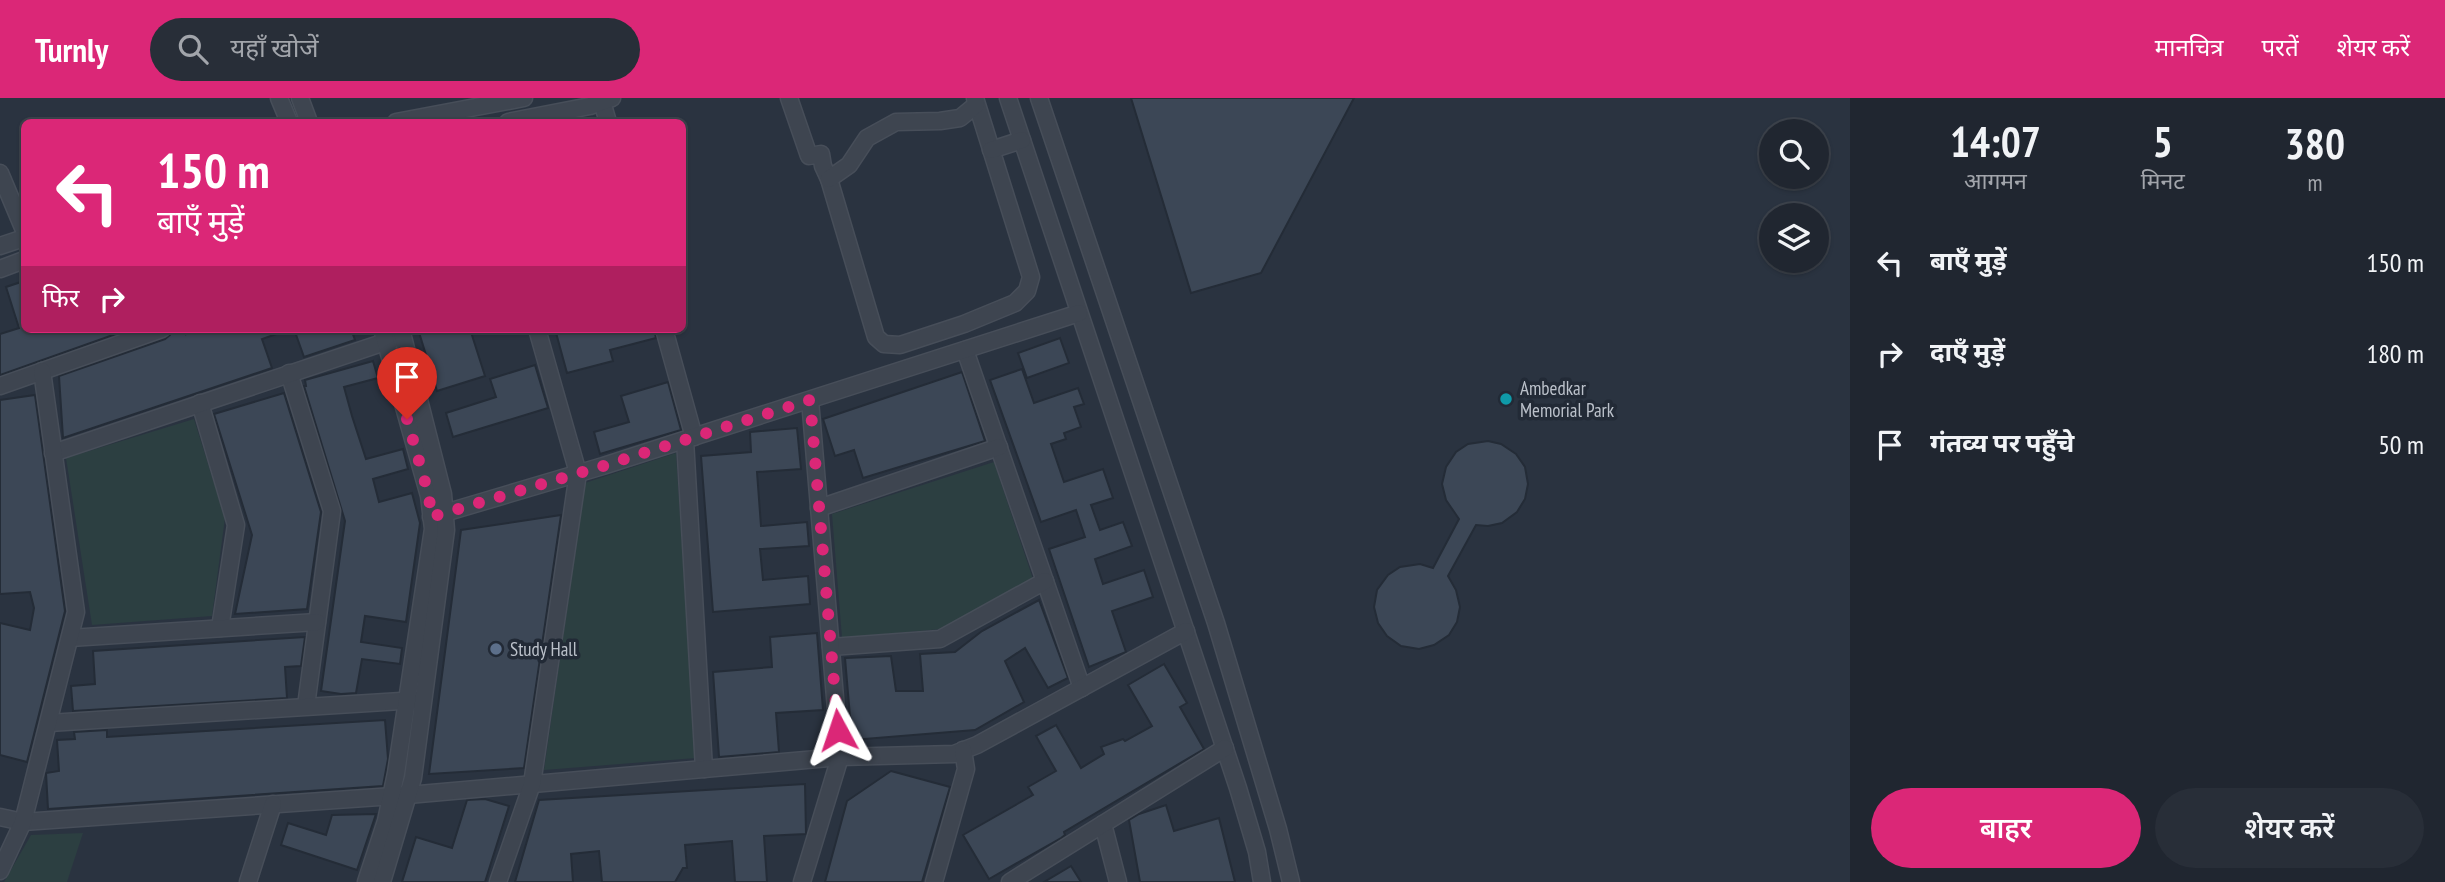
<!DOCTYPE html>
<html lang="hi">
<meta charset="utf-8">
<style>
:root{--surface:#202630;--page:#282e38;--text:#f1f3f6;--muted:#a2a5ab;--line:#3d434c;--accent:#db2777}
body{margin:0;font-family:"PT Sans Narrow","Noto Sans Devanagari",sans-serif;background:var(--page);color:var(--text);height:100vh;display:flex;flex-direction:column;font-size:26px;white-space:nowrap}
*{box-sizing:border-box;margin:0}
p{font-size:23px;color:var(--muted)}
.icon{flex:none;width:38px;height:38px;fill:none;stroke:currentColor;stroke-width:2;stroke-linecap:round;stroke-linejoin:round}
.map{position:relative;flex:1;overflow:hidden}
.side{display:flex;flex-direction:column;background:var(--surface);width:595px}
.side>*{flex:none}
.hud{position:absolute;left:21px;top:21px;width:665px;height:214px;border-radius:10px;box-shadow:0 2px 5px #0004,0 0 0 2px var(--line);background:#db2777;color:#fff;overflow:hidden}
.controls{position:absolute;left:1759px;top:21px;display:grid;gap:14px}
.controls a{display:grid;place-items:center;width:70px;height:70px;border-radius:50%;background:var(--surface);box-shadow:0 2px 5px #0004,0 0 0 2px var(--line);font-size:35px}
.pin{position:absolute;display:grid;place-items:center;width:60px;height:60px;color:#fff;margin:-72px -30px;border-radius:50% 50% 50% 0;rotate:-45deg;box-shadow:0 0 7px #0007}
.pin .icon{rotate:45deg}
.me{position:absolute;width:77px;margin:-38px;rotate:355deg;stroke-linejoin:round;filter:drop-shadow(0 0 5px #0008)}
.turn{display:flex;align-items:center;gap:24px;height:147px;padding:0 21px;font-size:32px}
.turn .icon{width:91px;height:91px;stroke-width:2.5}
.turn b{display:block;font-size:49px;line-height:60px}
.then{display:flex;align-items:center;height:66px;padding:0 21px;background:#0003;gap:14px;font-size:26px}
.eta{display:flex;justify-content:space-evenly;align-items:center;height:119px;text-align:center}
.eta b{font-size:42px;font-weight:600;line-height:49px}
.cta{display:flex;gap:14px;margin-top:auto;padding:14px 21px}
.cta a{flex:1;height:80px;border-radius:42px;background:var(--accent);color:#fff;font-size:28px;font-weight:600;line-height:80px;text-align:center}
.cta a+a{background:var(--page);color:var(--text)}
ul{padding:0;list-style:none}
li{display:flex;align-items:center;gap:21px;height:91px;padding:0 21px}
li div{flex:1}
li b{display:block;font-size:26px}
li em{font-style:normal}
header{display:flex;align-items:center;gap:42px;box-sizing:border-box;height:98px;padding:0 35px;background:var(--accent);color:#fff}
header strong{font-size:33px}
nav{display:flex;gap:38px;margin-inline-start:auto;font-size:24px}
.search{width:490px;height:63px;background:var(--page);display:flex;align-items:center;gap:18px;box-sizing:border-box;padding:0 24px;border-radius:38px;color:var(--muted);font-size:26px}
main{display:flex;flex:1;min-height:0}
.map>svg:first-child{display:block}
</style>
<header>
<strong>Turnly</strong>
<div class="search"><svg class="icon" aria-label="search" viewBox="0 0 24 24"><circle cx="10" cy="10" r="6"/><path d="M15 15l6 6"/></svg>यहाँ खोजें</div>
<nav><a>मानचित्र</a><a>परतें</a><a>शेयर करें</a></nav>
</header>
<main>
<div class="map">
<svg width="1850" height="784" viewBox="0 0 1850 784">
<rect width="100%" height="100%" fill="#2a3340"/>
<!-- green -->
<g fill="#2c3f41">
<polygon points="194,321 225,420 212,518 92,527 66,360"/>
<polygon points="676,355 696,660 544,672 585,385"/>
<polygon points="994,364 1033,481 942,531 842,540 832,416"/>
<polygon points="83,735 67,784 4,784 31,737"/>
</g>
<!-- building -->
<g fill="#3c4756" stroke="#242c37" stroke-width="2">
<polygon points="1131,0 1354,0 1261,175 1191,195"/>
<polygon points="24,183 24,231 130,231 0,277 0,236 19,230 6,189"/>
<polygon points="172,231 186,231 186,236 201,231 285,231 285,233 262,241 272,270 63,340 59,278 165,241 170,237"/>
<polygon points="294,231 351,231 355,242 304,259"/>
<polygon points="418,231 470,231 485,278 437,293"/>
<polygon points="555,231 654,231 656,240 610,252 613,263 567,275"/>
<polygon points="1060,240 1069,265 1027,280 1018,255"/>
<polygon points="373,263 378,280 344,289 352,318 366,361 403,351 408,371 373,381 379,404 412,395 420,425 406,524 365,518 361,544 402,550 400,566 362,561 356,595 341,596 321,593 345,423 304,288 306,288 305,282"/>
<polygon points="535,267 548,310 453,339 446,315 496,299 490,281"/>
<polygon points="1022,271 1034,305 1078,290 1084,306 1074,309 1081,329 1064,335 1066,341 1051,346 1064,384 1103,371 1113,400 1091,407 1100,432 1123,424 1132,448 1095,461 1103,486 1144,472 1153,499 1112,513 1126,554 1089,569 1049,451 1085,439 1076,412 1041,424 990,282"/>
<polygon points="962,274 985,343 863,380 854,352 835,358 823,321"/>
<polygon points="668,284 681,332 600,356 594,334 629,324 621,298"/>
<polygon points="284,295 321,414 307,511 235,516 252,437 214,316"/>
<polygon points="35,297 65,513 27,664 0,657 0,525 30,532 34,510 30,494 0,496 0,302"/>
<polygon points="797,330 801,371 757,374 761,428 807,424 809,448 760,451 763,482 808,478 810,506 713,514 701,358 751,354 750,334"/>
<polygon points="1488,343 1501,346 1516,356 1525,369 1528,386 1525,401 1517,414 1502,425 1488,428 1476,427 1448,478 1456,492 1460,509 1457,524 1449,537 1434,547 1419,551 1401,548 1387,538 1378,525 1374,509 1377,492 1388,477 1400,469 1420,466 1433,470 1459,421 1446,402 1442,386 1446,369 1456,354 1468,346"/>
<polygon points="561,417 524,670 429,676 461,432"/>
<polygon points="1039,502 1068,580 1048,590 1025,550 1005,563 1024,604 975,632 852,642 845,560 891,558 896,593 923,593 920,556 955,554 982,533"/>
<polygon points="817,535 823,612 776,615 779,654 719,659 713,574 772,569 770,539"/>
<polygon points="305,539 301,568 285,569 287,600 73,613 71,588 95,586 93,553"/>
<polygon points="1164,566 1187,605 1180,609 1204,651 1064,734 1065,737 1061,740 989,781 963,737 1033,697 1028,689 1056,673 1036,638 1056,627 1081,670 1104,656 1101,649 1123,641 1125,643 1152,628 1128,587"/>
<polygon points="385,622 388,661 383,688 48,711 46,675 59,673 57,642 75,641 74,634 107,632 107,639"/>
<polygon points="891,673 950,689 922,784 825,784 847,703"/>
<polygon points="805,686 806,736 764,738 767,784 735,784 732,743 685,747 687,770 683,770 675,784 602,784 599,753 571,756 573,784 515,784 539,702"/>
<polygon points="485,701 509,708 485,784 402,784 416,739 452,750 467,702"/>
<polygon points="1166,707 1174,733 1219,720 1235,784 1140,784 1129,722 1139,716"/>
<polygon points="376,716 357,772 281,747 288,725 326,737 332,717"/>
<polygon points="1071,768 1081,784 1044,784"/>
</g>
<g fill="none" stroke-linecap="round" stroke-linejoin="round">
<defs>
<g id="minor">
<polyline points="279,0 289,24"/>
<polyline points="300,0 309,24"/>
<polyline points="789,0 809,58 821,56 823,68 829,81 876,239 884,246 900,247 964,226 1015,205 1027,193 1031,179 975,0"/>
<polyline points="1008,0 1238,690 1257,754 1262,784"/>
<polyline points="1039,0 1216,525 1278,731 1291,784"/>
<polyline points="602,4 608,24"/>
<polyline points="396,24 524,0"/>
<polyline points="508,24 590,8 612,0"/>
<polyline points="991,52 1022,42"/>
<polyline points="0,75 24,132"/>
<polyline points="829,81 849,67 867,40 896,24 940,23 960,20 976,7"/>
<polyline points="0,148 24,140"/>
<polyline points="0,171 24,162"/>
<polyline points="664,231 694,339"/>
<polyline points="965,252 1082,590"/>
<polyline points="289,275 332,413 306,608"/>
<polyline points="0,288 162,231"/>
<polyline points="200,305 236,427 220,530"/>
<polyline points="685,342 704,671"/>
<polyline points="53,355 394,241"/>
<polyline points="819,410 999,349"/>
<polyline points="431,419 603,368 1079,215"/>
<polyline points="70,540 317,524"/>
<polyline points="831,549 940,541 1045,483"/>
<polyline points="49,625 417,602"/>
<polyline points="0,719 23,724 408,697 840,659 954,656 977,647 1186,533"/>
<polyline points="1103,726 1118,784"/>
<polyline points="0,773 23,724 76,514 42,273"/>
<polyline points="248,784 273,706"/>
<polyline points="366,784 386,723 396,675 433,431 429,398 382,231"/>
<polyline points="382,784 413,680 446,432 443,396 401,231"/>
<polyline points="498,784 532,686 578,375 537,231"/>
<polyline points="802,784 840,659 810,302"/>
<polyline points="934,784 966,671 963,652"/>
<polyline points="1010,784 1225,650"/>
</g>
</defs>
<!-- minor casing -->
<use href="#minor" stroke="#474e59" stroke-width="19"/>
<!-- minor -->
<use href="#minor" stroke="#3e4550" stroke-width="16"/>
</g>
<g fill="none" stroke-linecap="round" stroke-linejoin="round">
<!-- route -->
<polyline stroke="#db2777" stroke-width="12" stroke-dasharray="0 21.6" points="407,321 429,398 431,419 603,368 810,302 838,632"/>
</g>
<!-- markers -->
<circle fill="#0f9aa8" stroke="#222a36" stroke-width="2.5" cx="1506" cy="301" r="7"/>
<circle fill="#5c6f8a" stroke="#222a36" stroke-width="2.5" cx="496" cy="551" r="7"/>
<g text-anchor="middle" dominant-baseline="central" stroke-width="7" stroke-linejoin="round" paint-order="stroke">
<!-- poi labels -->
<g font-size="19" fill="#bbc1ca" stroke="#222a36" text-anchor="start">
<text x="1520" y="290">Ambedkar<tspan x="1520" dy="22">Memorial Park</tspan></text>
<text x="510" y="551">Study Hall</text>
</g>
</g>
</svg>
<div class="controls">
<a><svg class="icon" aria-label="search" viewBox="0 0 24 24"><circle cx="10" cy="10" r="6"/><path d="M15 15l6 6"/></svg></a>
<a><svg class="icon" aria-label="layers" viewBox="0 0 24 24"><path d="M12 4l9 5-9 5-9-5zM3 14l9 5 9-5"/></svg></a>
</div>
<div class="pin" style="left:407px;top:321px;background:#d93025"><svg class="icon" aria-label="arrive" viewBox="0 0 24 24"><path d="M6 21V4h12l-3 4 3 4H6"/></svg></div>
<svg class="me" style="left:838px;top:632px" viewBox="-20 -20 40 40"><path d="M0-17L14 15 0 8-14 15z" fill="#db2777" stroke="#fff" stroke-width="4"/></svg>
<div class="hud">
<div class="turn"><svg class="icon" aria-label="left" viewBox="0 0 24 24"><path d="M17 20v-9H6M10 6l-5 5 5 5"/></svg><div><b>150 m</b>बाएँ मुड़ें</div></div>
<div class="then">फिर<svg class="icon" aria-label="right" viewBox="0 0 24 24"><path d="M7 20v-9h11M14 6l5 5-5 5"/></svg></div>
</div>
</div>
<section class="side">
<div class="eta">
<div><b>14:07</b><p>आगमन</p></div>
<div><b>5</b><p>मिनट</p></div>
<div><b>380</b><p>m</p></div>
</div>
<ul>
<li><svg class="icon" aria-label="left" viewBox="0 0 24 24"><path d="M17 20v-9H6M10 6l-5 5 5 5"/></svg><div><b>बाएँ मुड़ें</b></div><em>150 m</em></li>
<li><svg class="icon" aria-label="right" viewBox="0 0 24 24"><path d="M7 20v-9h11M14 6l5 5-5 5"/></svg><div><b>दाएँ मुड़ें</b></div><em>180 m</em></li>
<li><svg class="icon" aria-label="arrive" viewBox="0 0 24 24"><path d="M6 21V4h12l-3 4 3 4H6"/></svg><div><b>गंतव्य पर पहुँचे</b></div><em>50 m</em></li>
</ul>
<div class="cta"><a>बाहर</a><a>शेयर करें</a></div>
</section>
</main>
